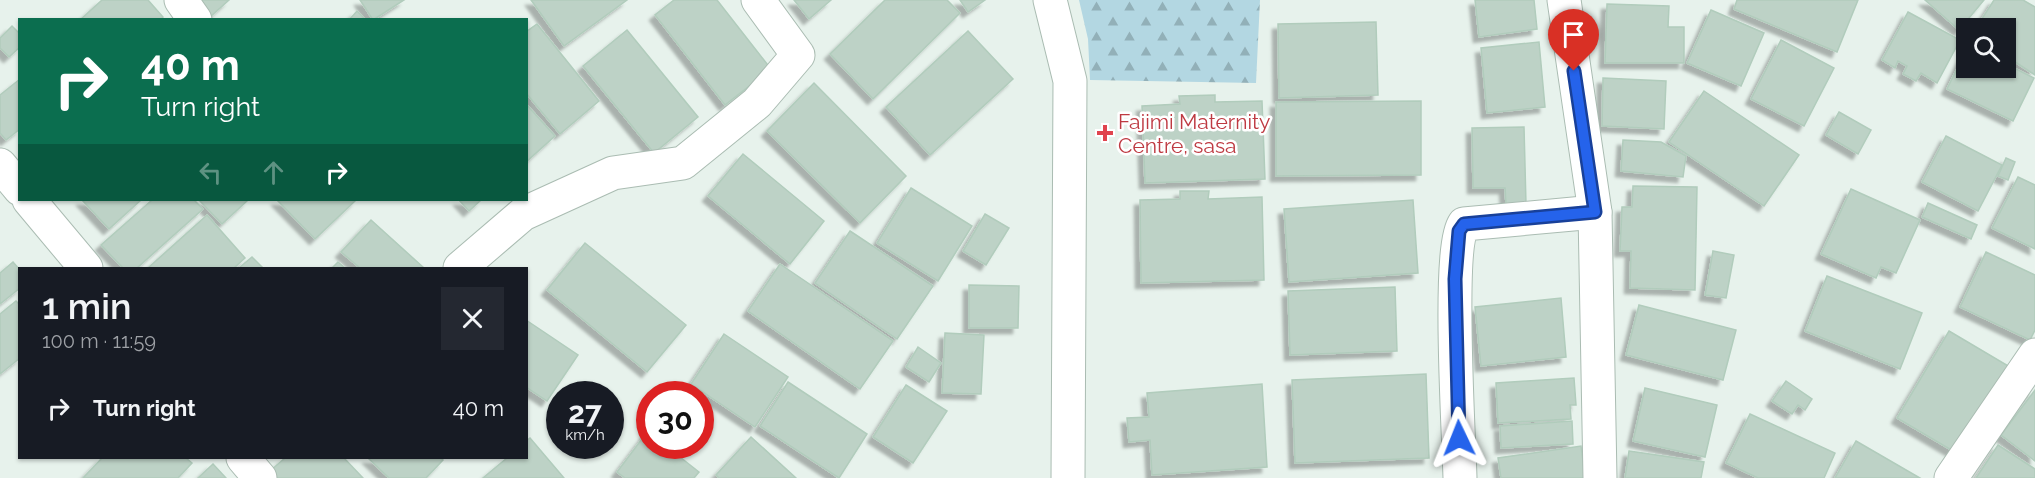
<!DOCTYPE html>
<meta charset="utf-8">
<style>
:root{--surface:#171b24;--page:#242831;--text:#f1f3f6;--muted:#9ea1a6}
body{margin:0;font-family:Raleway,sans-serif;background:var(--page);color:var(--text);height:100vh;display:flex;flex-direction:column;font-size:22px;white-space:nowrap}
*{box-sizing:border-box;margin:0}
p{font-size:20px;color:var(--muted)}
.icon{flex:none;width:33px;height:33px;fill:none;stroke:currentColor;stroke-width:2;stroke-linecap:round;stroke-linejoin:round}
.map{position:relative;flex:1;overflow:hidden}
.drawer{position:absolute;left:18px;top:267px;width:510px;height:192px;display:flex;flex-direction:column;background:var(--surface);border-radius:0px;box-shadow:0 2px 4px #0004}
.drawer>*{flex:none}
.guide{position:absolute;left:18px;top:18px;width:510px;height:183px;border-radius:0px;box-shadow:0 2px 4px #0004;background:#0b6e4f;color:#fff;overflow:hidden}
.tools{position:absolute;left:1956px;top:18px;display:grid;gap:12px}
.tools a{display:grid;place-items:center;width:60px;height:60px;border-radius:0px;background:var(--surface);box-shadow:0 2px 4px #0004;font-size:30px}
.speed{position:absolute;left:546px;top:381px;display:flex;gap:12px;font-size:30px;font-weight:700;text-align:center}
.speed>*{display:grid;place-content:center;width:78px;height:78px;border-radius:50%;background:var(--surface);box-shadow:0 2px 4px #0004;line-height:1}
.speed small{font-size:15px;font-weight:400}
.speed .limit{border:9px solid #d22;background:#fff;color:#111}
.pin{position:absolute;display:grid;place-items:center;width:51px;height:51px;color:#fff;margin:-62px -26px;border-radius:50% 50% 50% 0;rotate:-45deg;box-shadow:0 0 6px #0007}
.pin .icon{rotate:45deg}
.me{position:absolute;width:66px;margin:-33px;rotate:358deg;stroke-linejoin:round;filter:drop-shadow(0 0 4px #0008)}
.turn{display:flex;align-items:center;gap:21px;height:126px;padding:0 24px;font-size:27px}
.turn .icon{width:78px;height:78px;stroke-width:2.5}
.turn b{display:block;font-size:42px;line-height:51px}
.lanes{display:flex;align-items:center;height:57px;padding:0 24px;background:#0003;justify-content:center;gap:30px;direction:ltr}
.lanes .off{opacity:.35}
.round{display:grid;place-items:center;flex:none;width:63px;height:63px;border-radius:0px;background:var(--page)}
.head{display:flex;align-items:center;justify-content:space-between;height:102px;padding:0 24px}
h1{font-size:36px;font-weight:600;line-height:45px}
ul{padding:0;list-style:none}
li{display:flex;align-items:center;gap:18px;height:78px;padding:0 24px}
li div{flex:1}
li b{display:block;font-size:22px}
li em{font-style:normal}
.map>svg:first-child{display:block}
</style>
<div class="map">
<svg width="2035" height="478" viewBox="0 0 2035 478">
<defs>
<pattern id="forest-firs" width="22" height="20" patternUnits="userSpaceOnUse" patternTransform="scale(1.5)"><rect width="22" height="20" fill="#b3d7e2"/><path d="M5 1l3.5 6h-7zM16 11l3.5 6h-7z" fill="#92b0b8"/></pattern>
<filter id="shadow"><feDropShadow dx="-5.5" dy="5.5" stdDeviation="1.5" flood-color="#0004"/></filter>
</defs>
<rect width="100%" height="100%" fill="#e7f2ec"/>
<!-- forest -->
<polygon fill="url(#forest-firs)" points="1079,0 1260,0 1256,83 1090,80 1088,39"/>
<!-- building -->
<g fill="#bdd2c6" stroke="#b1ccbc" stroke-width="1.5" filter="url(#shadow)">
<polygon points="102,0 148,0 163,17 161,20 80,20"/>
<polygon points="195,0 229,0 210,17"/>
<polygon points="360,0 404,0 373,20"/>
<polygon points="531,0 627,0 564,46"/>
<polygon points="674,0 717,0 771,69 725,105 655,15"/>
<polygon points="794,0 831,0 809,19"/>
<polygon points="885,0 947,0 960,13 873,99 830,54"/>
<polygon points="960,0 985,0 968,12"/>
<polygon points="1475,0 1534,0 1537,29 1479,37"/>
<polygon points="1737,0 1858,0 1837,52 1734,9"/>
<polygon points="1925,0 1984,0 1959,30"/>
<polygon points="1994,0 2023,0 2035,7 2035,75 2006,56 2006,28 1976,28"/>
<polygon points="1607,4 1669,6 1668,27 1684,27 1684,63 1605,63"/>
<polygon points="1711,10 1764,33 1741,86 1687,63"/>
<polygon points="357,11 366,20 349,20"/>
<polygon points="1908,12 1960,40 1937,83 1921,73 1916,81 1903,74 1907,66 1898,61 1895,68 1882,60"/>
<polygon points="1376,22 1378,95 1279,98 1278,24"/>
<polygon points="537,24 599,101 560,134 526,93 526,32"/>
<polygon points="12,26 20,34 20,47 9,57 0,48 0,38"/>
<polygon points="627,30 698,117 654,153 583,66"/>
<polygon points="968,31 1013,79 930,155 886,107"/>
<polygon points="1781,40 1834,68 1804,126 1751,99"/>
<polygon points="1539,42 1545,107 1487,113 1481,48"/>
<polygon points="1966,50 1966,68 2006,68 2006,64 2034,78 2013,121 1947,89"/>
<polygon points="1603,78 1666,81 1664,129 1602,126"/>
<polygon points="20,79 20,129 6,140 0,133 0,95"/>
<polygon points="814,83 906,176 860,223 767,131"/>
<polygon points="1704,91 1799,155 1764,206 1669,142"/>
<polygon points="1215,95 1215,102 1262,101 1265,179 1145,183 1142,106 1180,104 1179,96"/>
<polygon points="1421,101 1421,175 1276,176 1276,102"/>
<polygon points="526,104 555,136 526,162"/>
<polygon points="1839,112 1871,130 1858,154 1826,135"/>
<polygon points="1524,127 1526,204 1506,204 1505,188 1473,188 1472,128"/>
<polygon points="1946,136 2002,165 1978,211 1922,182"/>
<polygon points="1623,140 1661,142 1686,156 1683,177 1621,171"/>
<polygon points="743,154 824,221 790,264 708,196"/>
<polygon points="2006,158 2015,162 2008,180 1998,176"/>
<polygon points="2018,177 2035,185 2035,249 1992,228"/>
<polygon points="1633,186 1697,187 1695,290 1630,288 1631,251 1620,251 1622,207 1632,207"/>
<polygon points="911,188 972,226 938,281 877,243"/>
<polygon points="1851,189 1920,220 1896,273 1881,267 1876,278 1821,254"/>
<polygon points="1180,191 1209,191 1208,199 1262,197 1264,280 1141,283 1140,200 1180,199"/>
<polygon points="82,200 141,200 109,229"/>
<polygon points="152,200 194,200 203,209 137,268 123,268 101,245"/>
<polygon points="199,200 248,200 222,224"/>
<polygon points="277,200 356,200 315,239"/>
<polygon points="459,200 481,200 469,211"/>
<polygon points="1413,200 1418,273 1289,282 1284,209"/>
<polygon points="1928,203 1977,225 1971,239 1922,217"/>
<polygon points="985,214 1009,228 986,265 963,251"/>
<polygon points="207,215 245,258 234,268 148,268"/>
<polygon points="371,220 424,268 360,268 341,252"/>
<polygon points="850,231 933,286 897,339 815,283"/>
<polygon points="585,243 686,325 647,372 547,290"/>
<polygon points="1713,251 1734,255 1726,298 1705,295"/>
<polygon points="1986,252 2035,275 2035,330 2030,340 1960,307"/>
<polygon points="252,257 263,268 239,268"/>
<polygon points="13,262 20,270 20,288 0,304 0,273"/>
<polygon points="338,262 345,268 332,268"/>
<polygon points="780,264 893,341 860,389 748,311"/>
<polygon points="1827,276 1922,313 1900,369 1805,331"/>
<polygon points="969,285 1019,286 1018,328 969,328"/>
<polygon points="1395,287 1397,351 1290,355 1288,291"/>
<polygon points="1561,298 1566,357 1481,366 1475,307"/>
<polygon points="16,301 20,305 20,358 0,374 0,314"/>
<polygon points="1639,305 1736,330 1723,380 1626,355"/>
<polygon points="526,320 578,355 547,401 526,387"/>
<polygon points="1949,331 2010,367 1958,454 1897,418"/>
<polygon points="945,333 984,335 981,394 942,393"/>
<polygon points="724,334 788,377 755,427 691,384"/>
<polygon points="918,347 941,363 929,382 906,367"/>
<polygon points="1426,374 1429,458 1295,463 1292,380"/>
<polygon points="1574,378 1576,405 1570,405 1571,419 1498,423 1496,383"/>
<polygon points="1786,381 1812,399 1805,410 1798,405 1792,414 1772,401"/>
<polygon points="788,382 867,434 839,478 760,426"/>
<polygon points="1262,384 1267,467 1152,475 1150,440 1129,442 1127,418 1149,417 1147,393"/>
<polygon points="906,385 947,411 913,463 873,437"/>
<polygon points="1645,388 1717,405 1705,457 1633,441"/>
<polygon points="2035,390 2035,461 2001,435"/>
<polygon points="1750,414 1835,453 1824,478 1758,478 1726,463"/>
<polygon points="1572,421 1573,444 1501,448 1500,426"/>
<polygon points="648,431 650,446 666,446 699,472 694,478 625,478 617,472"/>
<polygon points="751,437 796,478 719,478 716,475"/>
<polygon points="530,438 564,478 483,478 507,458 526,458 526,441"/>
<polygon points="1856,441 1920,478 1835,478"/>
<polygon points="1998,445 2035,469 2035,478 1976,478"/>
<polygon points="1581,446 1585,478 1501,478 1498,458"/>
<polygon points="1629,451 1704,462 1701,478 1625,478"/>
<polygon points="102,458 186,458 192,463 178,478 83,478"/>
<polygon points="285,458 344,458 363,478 276,478 270,471"/>
<polygon points="368,458 441,458 443,460 426,478 389,478"/>
<polygon points="213,464 226,478 198,478"/>
</g>
<g fill="none" stroke-linecap="round" stroke-linejoin="round">
<defs>
<g id="street">
<polyline points="181,0 195,20"/>
<polyline points="1050,0 1070,81 1068,478"/>
<polyline points="1564,0 1595,212 1600,478"/>
<polyline points="0,165 20,189"/>
<polyline points="29,200 86,268"/>
<polyline points="460,268 523,214 613,173 683,163 757,103 798,55 758,0"/>
<polyline points="243,458 260,478"/>
<path d="M1460,478c-1,-40 -13,-230 4,-254l131,-12"/>
<polyline points="1951,478 2035,355"/>
</g>
</defs>
<!-- street casing -->
<use href="#street" stroke="#aabcb2" stroke-width="35"/>
<!-- street -->
<use href="#street" stroke="#fff" stroke-width="33"/>
</g>
<g fill="none" stroke-linecap="round" stroke-linejoin="round">
<defs>
<polyline id="route" points="1459,438 1455,279 1459,231 1464,224 1595,212 1574,71"/>
</defs>
<!-- route casing -->
<use href="#route" stroke="#184099" stroke-width="15"/>
<!-- route -->
<use href="#route" stroke="#2563eb" stroke-width="10"/>
</g>
<!-- markers -->
<path fill="#e0444e" stroke="#fff" stroke-width="2" d="M1102 124h6v6h6v6h-6v6h-6v-6h-6v-6h6z"/>
<g text-anchor="middle" dominant-baseline="central" stroke-width="5" stroke-linejoin="round" paint-order="stroke">
<!-- health labels -->
<g font-size="21" fill="#be3a42" stroke="#fff" text-anchor="start">
<text x="1118" y="121">Fajimi Maternity<tspan x="1118" dy="24">Centre, sasa</tspan></text>
</g>
</g>
</svg>
<div class="tools">
<a><svg class="icon" aria-label="search" viewBox="0 0 24 24"><circle cx="10" cy="10" r="6"/><path d="M15 15l6 6"/></svg></a>
</div>
<div class="speed"><div>27<small>km/h</small></div><div class="limit">30</div></div>
<div class="pin" style="left:1574px;top:71px;background:#d93025"><svg class="icon" aria-label="arrive" viewBox="0 0 24 24"><path d="M6 21V4h12l-3 4 3 4H6"/></svg></div>
<svg class="me" style="left:1459px;top:438px" viewBox="-20 -20 40 40"><path d="M0-17L14 15 0 8-14 15z" fill="#2563eb" stroke="#fff" stroke-width="4"/></svg>
<div class="guide">
<div class="turn"><svg class="icon" aria-label="right" viewBox="0 0 24 24"><path d="M7 20v-9h11M14 6l5 5-5 5"/></svg><div><b>40 m</b>Turn right</div></div>
<div class="lanes"><svg class="icon off" aria-label="left" viewBox="0 0 24 24"><path d="M17 20v-9H6M10 6l-5 5 5 5"/></svg><svg class="icon off" aria-label="ahead" viewBox="0 0 24 24"><path d="M12 20V5M6 11l6-6 6 6"/></svg><svg class="icon" aria-label="right" viewBox="0 0 24 24"><path d="M7 20v-9h11M14 6l5 5-5 5"/></svg></div>
</div>
<section class="drawer">
<div class="head"><div><h1>1 min</h1><p>100 m · 11:59</p></div><a class="round"><svg class="icon" aria-label="close" viewBox="0 0 24 24"><path d="M6 6l12 12M18 6L6 18"/></svg></a></div>
<ul>
<li><svg class="icon" aria-label="right" viewBox="0 0 24 24"><path d="M7 20v-9h11M14 6l5 5-5 5"/></svg><div><b>Turn right</b></div><em>40 m</em></li>
</ul>
</section>
</div>
